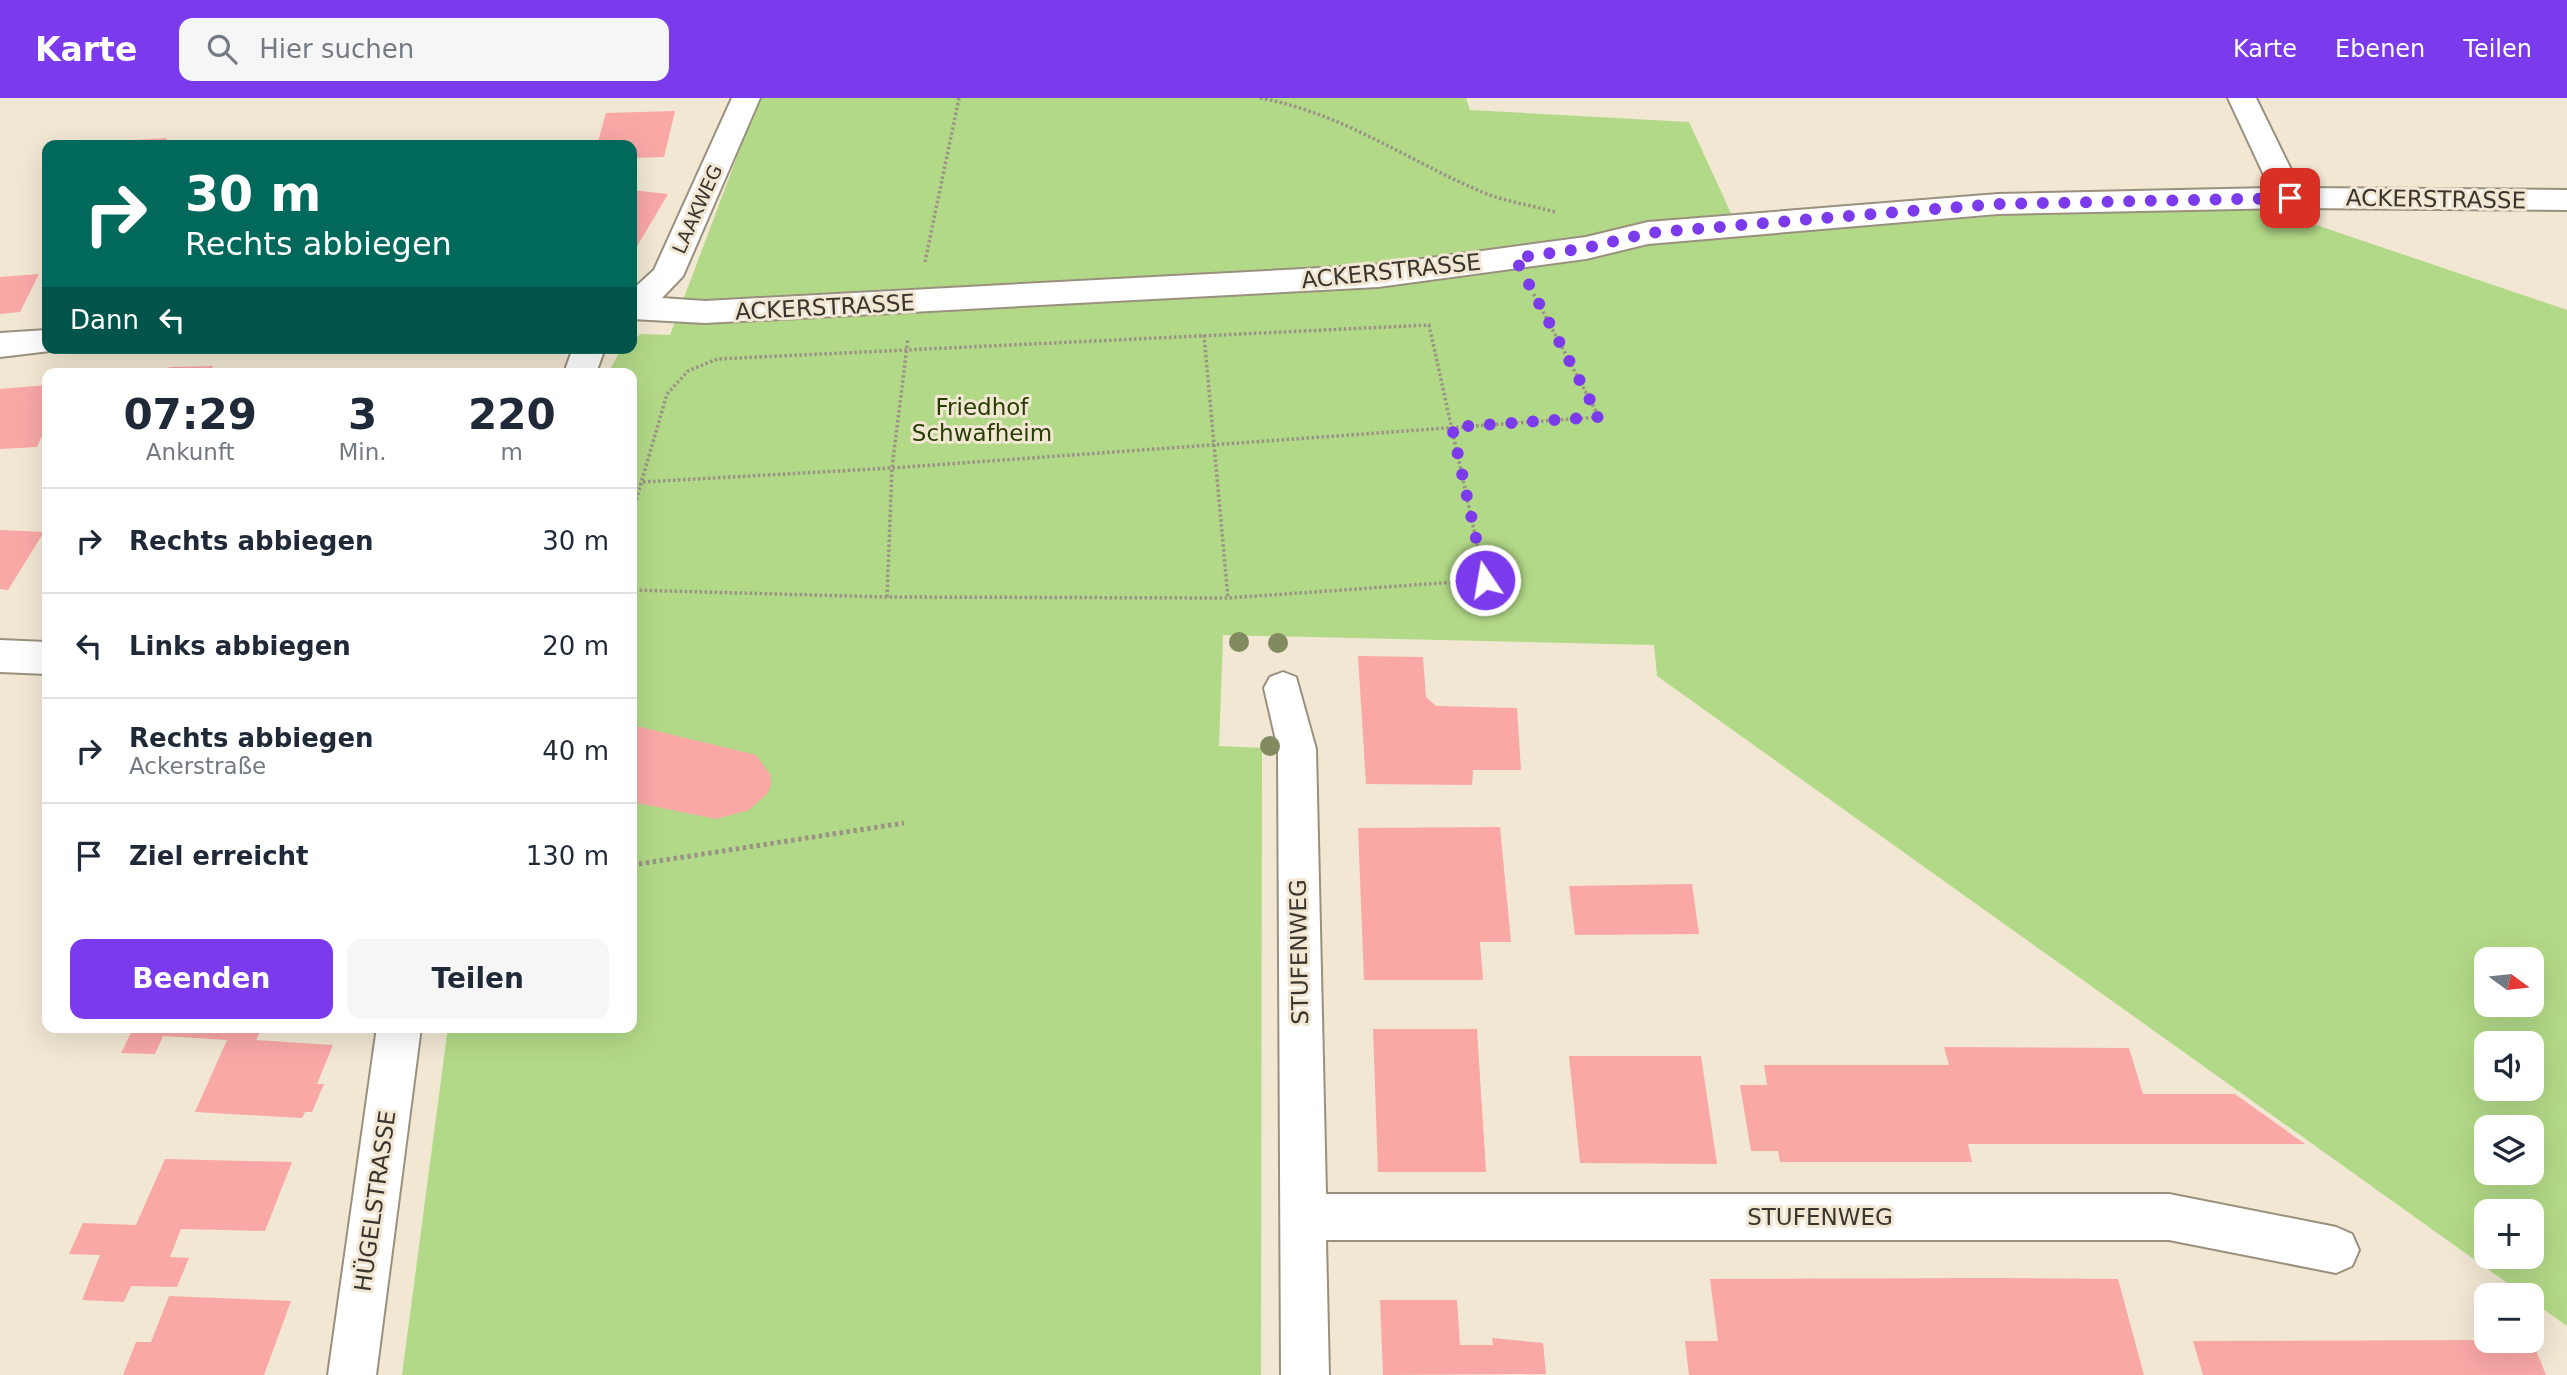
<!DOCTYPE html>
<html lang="de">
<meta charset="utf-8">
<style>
:root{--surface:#fff;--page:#f6f6f7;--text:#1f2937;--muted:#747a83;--line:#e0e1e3;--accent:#7c3aed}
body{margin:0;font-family:"DejaVu Sans",sans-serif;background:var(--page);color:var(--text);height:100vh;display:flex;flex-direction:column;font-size:26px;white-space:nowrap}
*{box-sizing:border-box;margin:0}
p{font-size:23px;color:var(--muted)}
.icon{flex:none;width:38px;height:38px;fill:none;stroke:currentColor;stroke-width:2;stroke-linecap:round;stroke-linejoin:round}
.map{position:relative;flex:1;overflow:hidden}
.details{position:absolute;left:42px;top:270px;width:595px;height:665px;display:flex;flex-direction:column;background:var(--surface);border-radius:14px;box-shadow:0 7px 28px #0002}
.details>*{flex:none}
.top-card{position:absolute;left:42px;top:42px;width:595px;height:214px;border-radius:14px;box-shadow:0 7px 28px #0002;background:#00695c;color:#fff;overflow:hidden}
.needle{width:46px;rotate:105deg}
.tools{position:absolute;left:2474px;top:849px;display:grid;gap:14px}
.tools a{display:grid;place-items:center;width:70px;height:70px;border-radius:14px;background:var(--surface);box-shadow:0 7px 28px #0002;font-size:35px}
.pin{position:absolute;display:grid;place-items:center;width:60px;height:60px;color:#fff;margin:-30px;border-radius:14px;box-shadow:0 4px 10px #0006}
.me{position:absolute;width:77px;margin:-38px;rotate:348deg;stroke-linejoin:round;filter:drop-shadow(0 0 5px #0008)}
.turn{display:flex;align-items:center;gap:24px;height:147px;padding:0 28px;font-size:32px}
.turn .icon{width:91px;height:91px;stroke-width:2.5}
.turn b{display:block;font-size:49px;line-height:60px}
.then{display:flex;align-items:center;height:66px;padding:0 28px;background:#0003;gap:14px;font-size:26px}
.eta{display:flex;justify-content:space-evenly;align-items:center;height:119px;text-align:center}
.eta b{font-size:42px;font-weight:600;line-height:49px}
.button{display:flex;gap:14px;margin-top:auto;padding:14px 28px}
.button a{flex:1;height:80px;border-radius:14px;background:var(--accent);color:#fff;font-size:28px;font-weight:600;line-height:80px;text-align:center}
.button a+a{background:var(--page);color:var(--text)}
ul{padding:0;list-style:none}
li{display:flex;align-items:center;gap:21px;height:105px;padding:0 28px;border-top:2px solid var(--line)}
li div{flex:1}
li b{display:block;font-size:26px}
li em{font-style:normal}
header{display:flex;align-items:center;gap:42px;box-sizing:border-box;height:98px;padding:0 35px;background:var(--accent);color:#fff}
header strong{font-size:33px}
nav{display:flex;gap:38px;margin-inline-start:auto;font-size:24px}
.search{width:490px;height:63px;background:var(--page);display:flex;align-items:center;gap:18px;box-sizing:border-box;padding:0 24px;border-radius:14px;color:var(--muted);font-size:26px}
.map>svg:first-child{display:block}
</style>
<header>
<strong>Karte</strong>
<div class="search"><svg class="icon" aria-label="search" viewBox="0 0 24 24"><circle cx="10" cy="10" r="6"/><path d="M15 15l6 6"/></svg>Hier suchen</div>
<nav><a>Karte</a><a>Ebenen</a><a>Teilen</a></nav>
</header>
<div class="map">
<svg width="2567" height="1277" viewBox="0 0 2567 1277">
<rect width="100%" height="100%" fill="#f1e7d3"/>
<!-- green -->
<path fill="#b2d987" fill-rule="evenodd" d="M759,0h707l4,12 219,12 53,115 267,-22 254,-8 304,103v1016l-35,-25v-6h-8l-867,-619 -3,-31 -431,-10 -4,111 43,2 -1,627h-859l46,-348h184v-654h-24l14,-25h10v-8l9,-6 29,1zM2487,861h45v45h-45zM2487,945h45v45h-45zM2487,1029h45v45h-45zM2487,1113h45v45h-45z"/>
<!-- building -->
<g fill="#f9a8a6">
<polygon points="675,13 664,59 632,60 632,47 597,47 606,15"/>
<polygon points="167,40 164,47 100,47 102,44"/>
<polygon points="632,92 668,96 632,157"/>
<polygon points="39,176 20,214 0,216 0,179"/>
<polygon points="213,268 210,275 166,275 169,269"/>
<polygon points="47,287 47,327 37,349 0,351 0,291"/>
<polygon points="0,432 44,434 8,492 0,491"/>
<polygon points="1358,558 1423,559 1426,599 1436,608 1517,610 1521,672 1473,672 1472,687 1366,686"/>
<polygon points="632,627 756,657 770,676 771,686 768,695 749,712 716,721 632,704"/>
<polygon points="1500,729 1511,844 1480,844 1483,882 1364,882 1358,730"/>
<polygon points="1692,786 1699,836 1575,837 1569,788"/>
<polygon points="134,929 262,929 256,942 333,947 317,986 324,986 312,1014 305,1014 302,1020 195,1014 227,942 163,938 155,956 121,955"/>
<polygon points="1373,931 1477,931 1486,1074 1378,1074"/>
<polygon points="1944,949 2129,950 2143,996 2235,996 2305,1046 1968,1046 1972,1064 1780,1064 1778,1053 1751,1053 1740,987 1767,987 1764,967 1949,967"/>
<polygon points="1569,958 1701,958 1717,1066 1580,1065"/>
<polygon points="165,1061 292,1064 265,1133 181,1131 170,1159 189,1160 177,1189 131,1188 124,1204 82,1202 100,1157 69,1156 83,1125 136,1127"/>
<polygon points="1985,1180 2118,1181 2144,1277 1689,1277 1685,1243 1718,1243 1710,1181"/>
<polygon points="169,1198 291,1203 264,1277 123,1277 136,1244 151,1244"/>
<polygon points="1380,1202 1457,1202 1460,1247 1493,1247 1492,1240 1543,1245 1546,1276 1383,1277"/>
<polygon points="2487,1242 2532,1242 2546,1277 2203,1277 2193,1243"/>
</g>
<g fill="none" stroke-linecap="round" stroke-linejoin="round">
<defs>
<g id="street">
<polygon points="732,0 760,0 683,178 662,200 705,203 1378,167 1586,139 1648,124 1998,96 2270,90 2228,0 2256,0 2300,90 2567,92 2567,112 2290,110 1998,116 1648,146 1586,161 1378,189 705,225 632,221 632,192 654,172"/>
<polygon points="47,232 47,250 58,252 0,259 0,235"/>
<polygon points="573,250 605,250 596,275 564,275"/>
<polygon points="0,542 47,544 47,576 0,574"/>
<polygon points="1283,574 1296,579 1316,651 1326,1096 2169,1096 2336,1129 2352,1136 2359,1152 2352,1168 2336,1175 2169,1142 1326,1142 1329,1277 1281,1277 1278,651 1264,590 1270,579"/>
<polygon points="377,929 421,929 376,1277 328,1277"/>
</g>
</defs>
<!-- street casing -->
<use href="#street" stroke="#9a907e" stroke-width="4"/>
<!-- path-far1 -->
<g stroke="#9b9486" stroke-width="3.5" stroke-dasharray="2.5 2.5" stroke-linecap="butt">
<path d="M1260,0c82,15 147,62 222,94 24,10 49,13 73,20"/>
<polyline points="925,164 959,0"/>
<polyline points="1204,237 1228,500"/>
<polyline points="643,384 892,370 1599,319 1533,195"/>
<polyline points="632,416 667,296 688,273 717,261 1429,227 1485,482 1228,500 887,499 632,492"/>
<polyline points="887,499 892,370 908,240"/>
</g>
<!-- path -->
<polyline stroke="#9b9486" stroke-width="5" stroke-dasharray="3.5 3.5" stroke-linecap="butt" points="632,767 904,725"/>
<!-- street -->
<use href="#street" fill="#fff" fill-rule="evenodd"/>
</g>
<!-- trees -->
<g fill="#828a5f">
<circle cx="1239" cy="544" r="10"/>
<circle cx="1278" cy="545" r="10"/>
<circle cx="1270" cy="648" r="10"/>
</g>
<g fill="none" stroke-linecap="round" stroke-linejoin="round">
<!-- route -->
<polyline stroke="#7c3aed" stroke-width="12" stroke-dasharray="0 21.6" points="1485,482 1452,329 1599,319 1515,160 1586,150 1648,135 1860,117 1998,106 2290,100"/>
</g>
<g text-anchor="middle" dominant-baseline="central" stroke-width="6" stroke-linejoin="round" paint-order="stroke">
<!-- far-street labels -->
<g font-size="19" fill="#3a362f" stroke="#f1e7d3">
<text transform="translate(697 111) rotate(-66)">LAAKWEG</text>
</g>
<!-- street labels -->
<g font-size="23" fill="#3a362f" stroke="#f1e7d3">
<text transform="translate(2436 101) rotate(1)">ACKERSTRASSE</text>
<text transform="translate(1391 173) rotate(-6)">ACKERSTRASSE</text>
<text transform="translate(825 209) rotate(-3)">ACKERSTRASSE</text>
<text transform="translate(1299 854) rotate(-91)">STUFENWEG</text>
<text transform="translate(375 1103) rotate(-82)">HÜGELSTRASSE</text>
<text x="1820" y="1119">STUFENWEG</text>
</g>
<!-- park labels -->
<g font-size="23" fill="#273e00" stroke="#f1e7d3">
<text x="982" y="309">Friedhof<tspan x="982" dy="26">Schwafheim</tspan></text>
</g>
</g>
</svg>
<div class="tools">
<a><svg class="needle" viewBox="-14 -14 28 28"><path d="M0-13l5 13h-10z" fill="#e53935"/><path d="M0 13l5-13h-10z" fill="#747a83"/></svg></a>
<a><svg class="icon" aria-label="sound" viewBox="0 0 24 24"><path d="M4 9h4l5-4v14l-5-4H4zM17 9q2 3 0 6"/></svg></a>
<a><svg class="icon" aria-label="layers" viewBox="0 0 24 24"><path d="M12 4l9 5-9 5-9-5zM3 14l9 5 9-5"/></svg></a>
<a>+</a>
<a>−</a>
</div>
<div class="pin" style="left:2290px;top:100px;background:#d93025"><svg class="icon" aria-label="arrive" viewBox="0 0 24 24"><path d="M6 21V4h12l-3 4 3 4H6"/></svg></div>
<svg class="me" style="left:1485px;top:482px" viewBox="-20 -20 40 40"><circle r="17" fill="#7c3aed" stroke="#fff" stroke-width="3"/><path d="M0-11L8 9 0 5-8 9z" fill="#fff"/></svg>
<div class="top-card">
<div class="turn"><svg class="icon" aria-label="right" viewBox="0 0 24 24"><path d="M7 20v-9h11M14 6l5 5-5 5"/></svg><div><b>30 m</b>Rechts abbiegen</div></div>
<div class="then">Dann<svg class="icon" aria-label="left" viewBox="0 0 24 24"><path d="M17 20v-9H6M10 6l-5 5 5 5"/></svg></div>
</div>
<section class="details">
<div class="eta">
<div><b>07:29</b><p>Ankunft</p></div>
<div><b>3</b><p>Min.</p></div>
<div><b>220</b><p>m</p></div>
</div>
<ul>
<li><svg class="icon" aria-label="right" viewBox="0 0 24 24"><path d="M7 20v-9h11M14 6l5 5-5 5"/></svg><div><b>Rechts abbiegen</b></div><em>30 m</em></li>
<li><svg class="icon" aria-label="left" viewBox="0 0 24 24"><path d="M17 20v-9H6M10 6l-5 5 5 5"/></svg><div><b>Links abbiegen</b></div><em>20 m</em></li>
<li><svg class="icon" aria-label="right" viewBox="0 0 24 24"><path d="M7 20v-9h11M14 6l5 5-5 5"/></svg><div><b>Rechts abbiegen</b><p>Ackerstraße</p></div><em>40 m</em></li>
<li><svg class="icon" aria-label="arrive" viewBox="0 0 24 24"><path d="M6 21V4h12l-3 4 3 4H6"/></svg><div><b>Ziel erreicht</b></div><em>130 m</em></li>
</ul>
<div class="button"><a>Beenden</a><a>Teilen</a></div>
</section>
</div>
